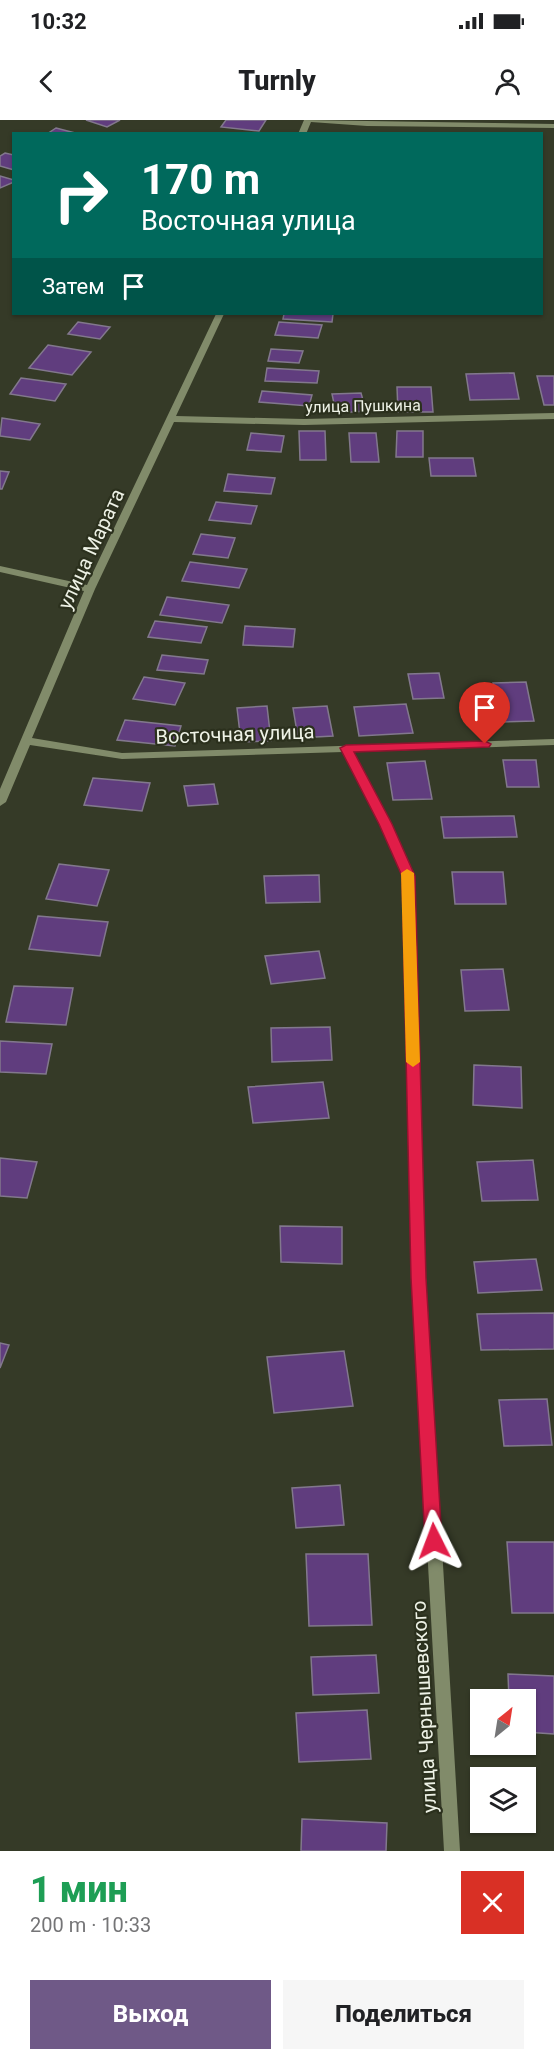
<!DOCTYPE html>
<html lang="ru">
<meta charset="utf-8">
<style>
:root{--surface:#fff;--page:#f6f6f6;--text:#202124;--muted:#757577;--accent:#6f5987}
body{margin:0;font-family:Roboto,sans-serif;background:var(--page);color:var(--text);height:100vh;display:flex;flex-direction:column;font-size:22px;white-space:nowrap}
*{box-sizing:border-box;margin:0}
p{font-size:20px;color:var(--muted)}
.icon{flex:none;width:33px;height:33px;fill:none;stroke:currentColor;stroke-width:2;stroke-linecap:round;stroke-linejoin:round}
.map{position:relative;height:1731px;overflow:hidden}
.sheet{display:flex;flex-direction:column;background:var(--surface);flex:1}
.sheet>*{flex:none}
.banner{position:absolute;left:12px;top:12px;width:531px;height:183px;border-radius:0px;box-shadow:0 2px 4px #0004;background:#00695c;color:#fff;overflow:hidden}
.needle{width:39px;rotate:30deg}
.fabs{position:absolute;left:470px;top:1569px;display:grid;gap:12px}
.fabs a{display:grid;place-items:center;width:66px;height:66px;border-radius:0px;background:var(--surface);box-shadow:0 2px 4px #0004;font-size:30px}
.pin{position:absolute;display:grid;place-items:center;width:51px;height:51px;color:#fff;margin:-62px -26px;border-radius:50% 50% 50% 0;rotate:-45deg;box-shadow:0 0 6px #0007}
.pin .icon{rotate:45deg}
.me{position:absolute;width:66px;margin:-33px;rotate:357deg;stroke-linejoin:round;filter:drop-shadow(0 0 4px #0008)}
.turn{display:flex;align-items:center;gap:21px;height:126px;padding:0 30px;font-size:27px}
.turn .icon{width:78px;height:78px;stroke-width:2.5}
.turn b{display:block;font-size:42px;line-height:51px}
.then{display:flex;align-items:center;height:57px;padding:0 30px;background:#0003;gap:12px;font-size:22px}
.round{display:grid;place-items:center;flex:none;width:63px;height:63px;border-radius:0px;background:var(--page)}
.head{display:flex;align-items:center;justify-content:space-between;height:102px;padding:0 30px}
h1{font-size:36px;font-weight:800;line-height:45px;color:#1e9e55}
.cta{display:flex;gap:12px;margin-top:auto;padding:12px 30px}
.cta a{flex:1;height:69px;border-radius:0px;background:var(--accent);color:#fff;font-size:24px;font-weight:800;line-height:69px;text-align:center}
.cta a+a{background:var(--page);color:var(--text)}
.status{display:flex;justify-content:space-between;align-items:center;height:42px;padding:0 30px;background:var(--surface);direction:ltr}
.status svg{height:16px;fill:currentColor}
header{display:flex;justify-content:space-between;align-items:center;height:78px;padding:0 30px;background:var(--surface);font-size:27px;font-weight:800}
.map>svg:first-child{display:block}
</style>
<div class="status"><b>10:32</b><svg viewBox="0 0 49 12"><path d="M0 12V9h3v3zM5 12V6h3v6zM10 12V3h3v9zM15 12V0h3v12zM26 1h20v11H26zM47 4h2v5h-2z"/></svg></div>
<header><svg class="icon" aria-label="back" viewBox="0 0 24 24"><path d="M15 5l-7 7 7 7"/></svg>Turnly<svg class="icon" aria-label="person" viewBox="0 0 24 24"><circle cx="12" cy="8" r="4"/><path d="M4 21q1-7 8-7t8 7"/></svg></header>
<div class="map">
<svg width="554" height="1731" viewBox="0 0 554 1731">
<rect width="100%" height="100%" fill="#353a27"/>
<!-- building -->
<g fill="#603d7e" stroke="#82788d" stroke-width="1.5">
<polygon points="86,0 120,0 107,7"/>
<polygon points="226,0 266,0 259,11 221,7"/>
<polygon points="56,8 79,14 47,14"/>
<polygon points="5,33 14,35 14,50 0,46 0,36"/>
<polygon points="0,56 14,60 14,62 0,68"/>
<polygon points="284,194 333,194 332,202 283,199"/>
<polygon points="78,202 110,207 100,219 68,214"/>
<polygon points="279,202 322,205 318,218 275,215"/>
<polygon points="48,225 91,232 72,255 29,248"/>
<polygon points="271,229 303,231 299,243 268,241"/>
<polygon points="267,248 319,251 317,263 265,261"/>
<polygon points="514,253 519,279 470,280 466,254"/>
<polygon points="537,256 554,256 554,285 544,285"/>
<polygon points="21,258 66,264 55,281 10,274"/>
<polygon points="397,267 431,267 433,292 398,292"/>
<polygon points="262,271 312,275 309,286 259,282"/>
<polygon points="361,273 366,291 336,293 332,274"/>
<polygon points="2,298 40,304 30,320 0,316"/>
<polygon points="299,311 325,311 326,340 300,340"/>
<polygon points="397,311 423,311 423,337 396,337"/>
<polygon points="251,313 284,316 281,332 247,330"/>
<polygon points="349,313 376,313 379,342 351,342"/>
<polygon points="429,338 473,338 476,356 431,356"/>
<polygon points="0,351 9,352 2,369 0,369"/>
<polygon points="228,354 275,358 271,374 224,371"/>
<polygon points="216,382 257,386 251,404 209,400"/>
<polygon points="201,414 235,418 228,438 193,434"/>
<polygon points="190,442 247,449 239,468 182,461"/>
<polygon points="167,477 229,485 222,503 160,495"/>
<polygon points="155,501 207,507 201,523 148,517"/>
<polygon points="245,506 295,509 293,527 243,525"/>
<polygon points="162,535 208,540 204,554 157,550"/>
<polygon points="439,553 444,578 413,579 408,554"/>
<polygon points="144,557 185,563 175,585 133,579"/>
<polygon points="526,562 534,601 500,602 493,563"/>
<polygon points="406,584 413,613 359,616 354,587"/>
<polygon points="267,586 271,621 241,622 237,588"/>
<polygon points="327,586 333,616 298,618 293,588"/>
<polygon points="125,600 181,606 175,626 117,620"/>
<polygon points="503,640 536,640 539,667 507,667"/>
<polygon points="425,641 432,679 393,680 387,643"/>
<polygon points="93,658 150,663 142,691 84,685"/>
<polygon points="214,664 218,684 188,686 184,666"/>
<polygon points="514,696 517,717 444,718 441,697"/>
<polygon points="59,744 109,750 97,786 46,779"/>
<polygon points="452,752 503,752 506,784 455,784"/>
<polygon points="319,755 320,782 266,783 264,756"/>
<polygon points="38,796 108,802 100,836 29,829"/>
<polygon points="319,831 325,858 271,864 265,836"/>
<polygon points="503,849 509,890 465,891 461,850"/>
<polygon points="14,866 73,868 66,905 6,902"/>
<polygon points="330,907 332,940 272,942 271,908"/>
<polygon points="0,921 52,924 46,954 0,952"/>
<polygon points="474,945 521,947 522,988 473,985"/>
<polygon points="323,962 329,998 253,1003 248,967"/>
<polygon points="0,1038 37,1042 27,1078 0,1076"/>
<polygon points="533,1040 538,1080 482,1081 477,1042"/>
<polygon points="280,1106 342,1107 342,1144 281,1142"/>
<polygon points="536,1139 542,1170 478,1173 474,1142"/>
<polygon points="554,1193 554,1229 481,1230 477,1194"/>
<polygon points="0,1223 9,1225 0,1248"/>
<polygon points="344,1231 353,1286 274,1293 267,1237"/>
<polygon points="547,1279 552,1325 504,1326 499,1280"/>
<polygon points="340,1365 344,1405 296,1408 292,1368"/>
<polygon points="507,1422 554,1422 554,1493 512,1493"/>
<polygon points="306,1434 368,1434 372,1505 309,1506"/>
<polygon points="376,1535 379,1573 313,1575 311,1537"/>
<polygon points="508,1554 554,1556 554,1614 525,1612 525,1580 509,1580"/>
<polygon points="367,1590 371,1639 299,1642 296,1593"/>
<polygon points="302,1699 387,1703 386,1731 301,1731"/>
</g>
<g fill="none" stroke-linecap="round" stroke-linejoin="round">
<!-- minor -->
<g fill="#818b6a" fill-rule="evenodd">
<polygon points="304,0 554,4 554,8 367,6 311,2 306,14 298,14"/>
<polygon points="216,194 224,194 176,296 304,299 554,293 554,299 304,305 174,302 95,469 32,618 122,633 554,619 554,625 353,632 392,704 414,756 426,1158 460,1731 444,1731 412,1158 402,756 380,704 343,632 122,639 30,625 6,682 0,686 0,669 84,471 0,452 0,446 87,465"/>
</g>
</g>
<!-- route -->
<polygon fill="#e11d48" stroke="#92132f" stroke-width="1.5" points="485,621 491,624 489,627 354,632 392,704 415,756 426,1158 442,1421 440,1426 434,1428 428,1426 425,1421 411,1158 402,756 379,704 340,628 346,625"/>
<!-- slow -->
<polygon fill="#f59e0b" points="407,749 414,753 420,942 413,947 406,942 401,753"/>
<g text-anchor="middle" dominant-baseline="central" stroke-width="4.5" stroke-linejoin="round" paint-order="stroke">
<!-- far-street labels -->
<g font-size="16" fill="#eef2e6" stroke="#2b301d">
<text transform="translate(363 286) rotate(-1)">улица Пушкина</text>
</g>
<!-- street labels -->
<g font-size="20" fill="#eef2e6" stroke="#2b301d">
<text transform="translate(91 429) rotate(-65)">улица Марата</text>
<text transform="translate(235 614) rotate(-2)">Восточная улица</text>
<text transform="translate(424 1587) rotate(-93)">улица Чернышевского</text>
</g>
</g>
</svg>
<div class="fabs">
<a><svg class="needle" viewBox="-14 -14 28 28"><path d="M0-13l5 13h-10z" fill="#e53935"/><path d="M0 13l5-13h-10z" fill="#757577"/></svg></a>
<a><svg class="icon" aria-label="layers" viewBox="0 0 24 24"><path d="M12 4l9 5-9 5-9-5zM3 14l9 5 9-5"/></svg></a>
</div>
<div class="pin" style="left:485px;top:624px;background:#d93025"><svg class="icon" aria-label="arrive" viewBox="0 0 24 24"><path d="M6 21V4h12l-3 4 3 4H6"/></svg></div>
<svg class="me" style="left:434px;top:1421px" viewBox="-20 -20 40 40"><path d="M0-17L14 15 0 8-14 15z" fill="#e11d48" stroke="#fff" stroke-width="4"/></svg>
<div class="banner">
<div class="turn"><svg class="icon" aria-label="right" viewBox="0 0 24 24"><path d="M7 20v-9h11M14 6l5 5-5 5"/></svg><div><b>170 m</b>Восточная улица</div></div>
<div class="then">Затем<svg class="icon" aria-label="arrive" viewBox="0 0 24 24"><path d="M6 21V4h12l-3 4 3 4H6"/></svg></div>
</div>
</div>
<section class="sheet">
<div class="head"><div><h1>1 мин</h1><p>200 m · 10:33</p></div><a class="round" style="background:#d93025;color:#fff"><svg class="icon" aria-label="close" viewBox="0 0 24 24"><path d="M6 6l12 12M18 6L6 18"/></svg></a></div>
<div class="cta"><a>Выход</a><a>Поделиться</a></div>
</section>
